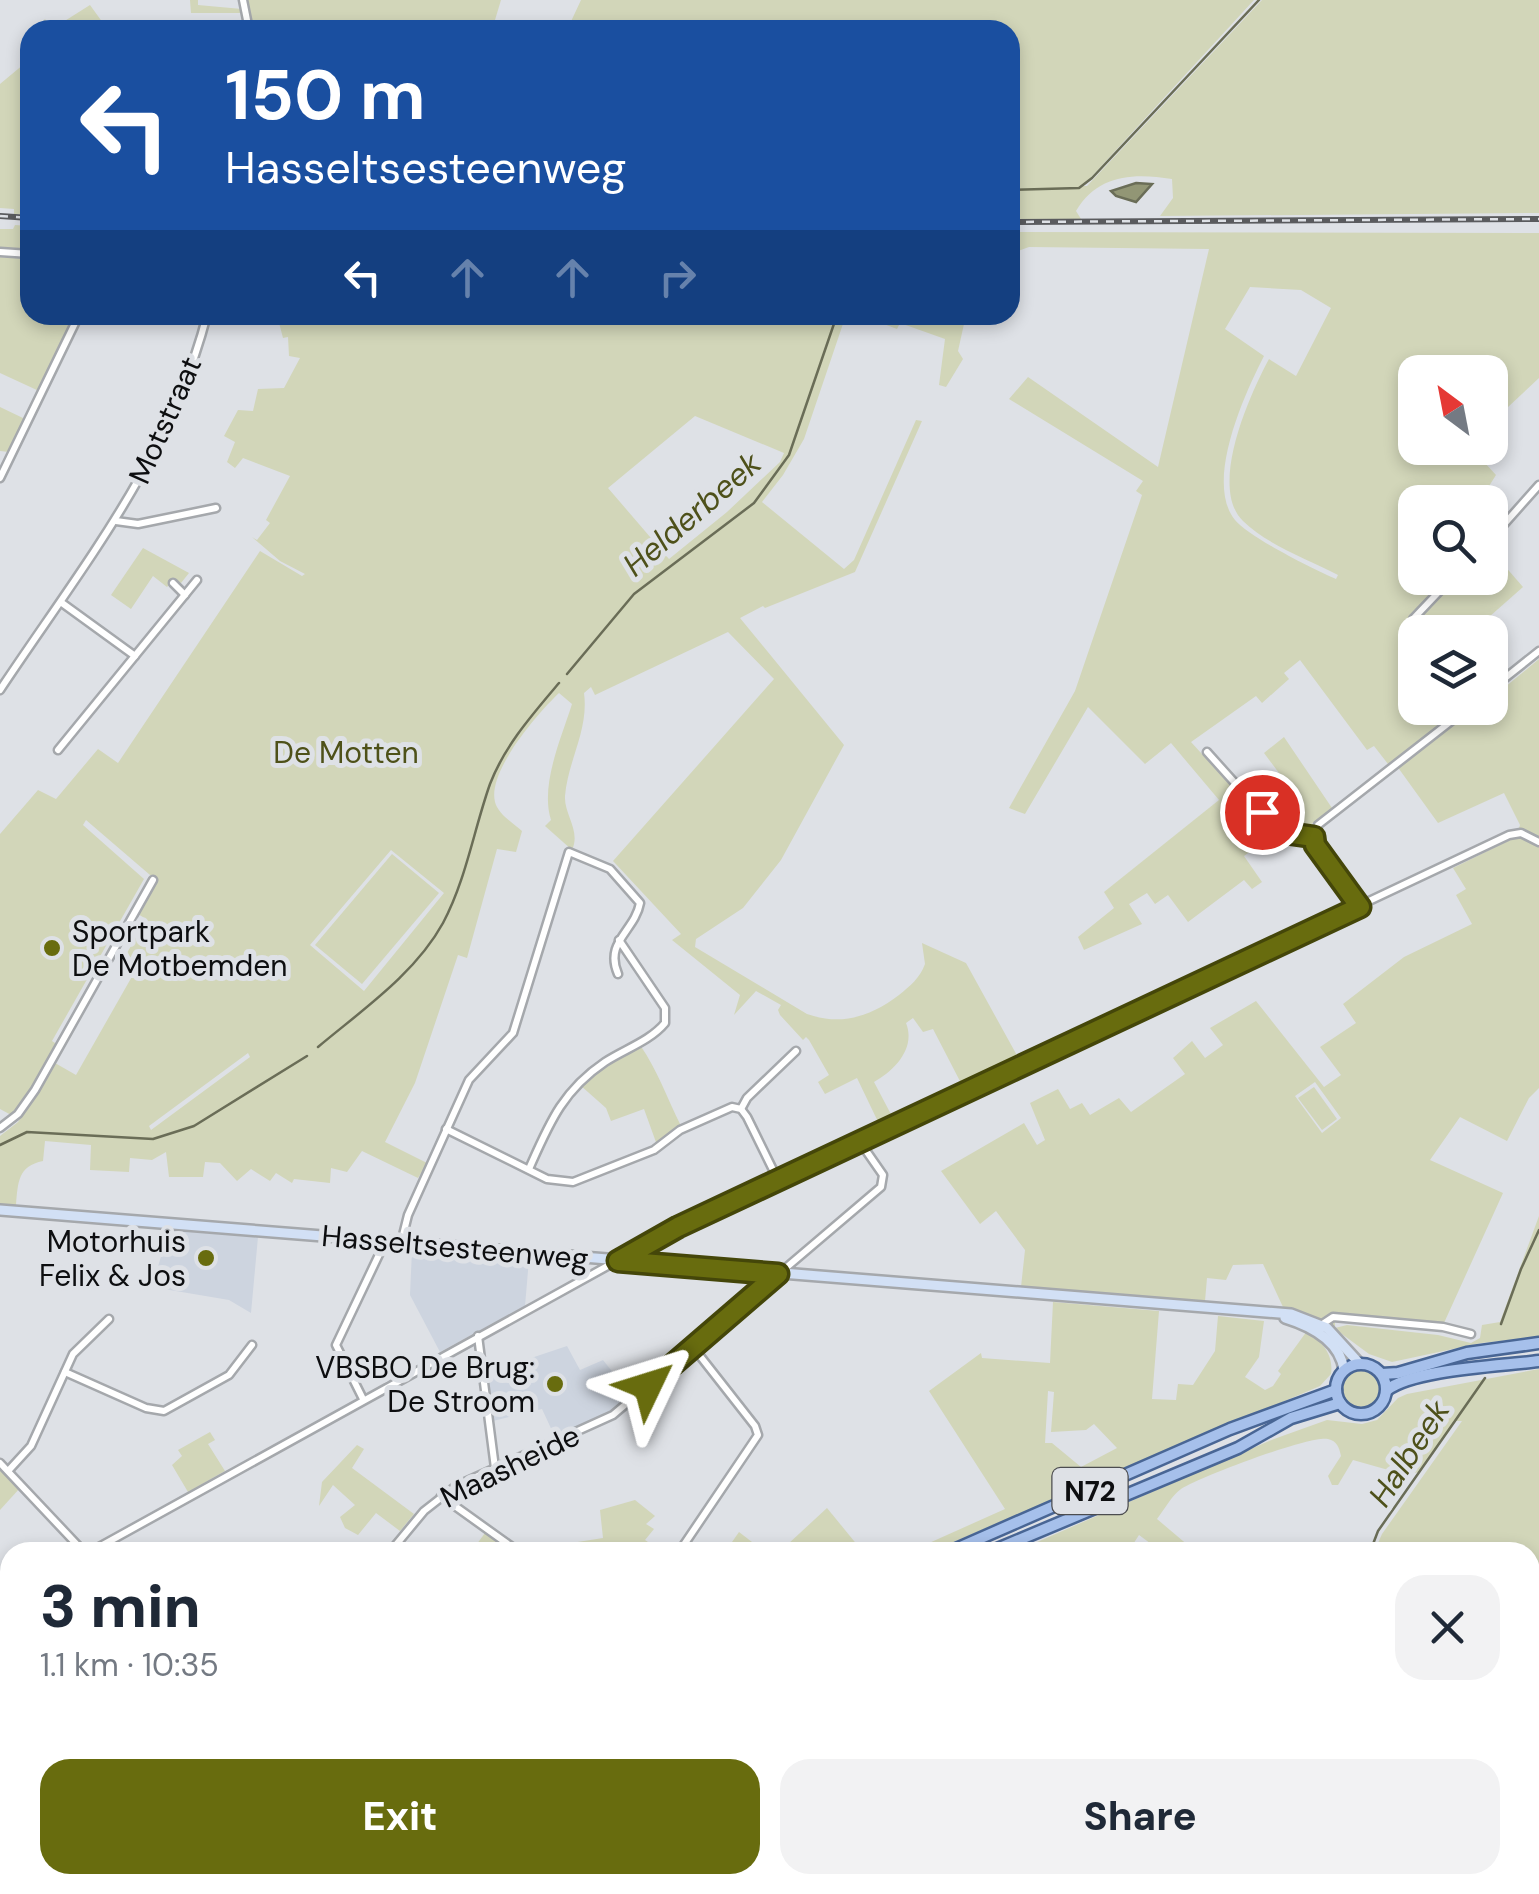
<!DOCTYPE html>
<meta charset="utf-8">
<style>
:root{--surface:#fff;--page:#f2f2f3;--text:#1f2937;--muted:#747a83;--accent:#686c0e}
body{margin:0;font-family:"DM Sans",sans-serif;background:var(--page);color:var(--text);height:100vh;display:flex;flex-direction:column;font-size:38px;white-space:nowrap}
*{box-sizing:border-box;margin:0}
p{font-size:32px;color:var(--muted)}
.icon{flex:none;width:55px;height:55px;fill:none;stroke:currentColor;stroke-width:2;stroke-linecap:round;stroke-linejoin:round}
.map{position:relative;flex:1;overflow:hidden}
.panel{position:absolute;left:0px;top:1542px;width:1540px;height:352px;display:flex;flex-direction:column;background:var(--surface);border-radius:30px 30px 0 0;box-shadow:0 5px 15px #0003}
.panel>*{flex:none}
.top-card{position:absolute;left:20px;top:20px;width:1000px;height:305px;border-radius:30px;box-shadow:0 5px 15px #0003;background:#1a4fa0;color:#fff;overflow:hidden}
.needle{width:65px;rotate:328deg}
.fabs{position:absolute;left:1398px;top:355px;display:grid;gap:20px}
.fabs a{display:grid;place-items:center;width:110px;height:110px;border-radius:20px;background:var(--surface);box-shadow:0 5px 15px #0003;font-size:50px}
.pin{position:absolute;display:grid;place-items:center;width:85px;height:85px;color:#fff;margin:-42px;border:5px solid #fff;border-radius:50%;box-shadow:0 2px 10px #0007}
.me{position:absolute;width:110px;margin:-55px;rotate:49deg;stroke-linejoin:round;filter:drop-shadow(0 0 8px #0008)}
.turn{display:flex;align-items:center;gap:35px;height:210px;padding:0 40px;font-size:45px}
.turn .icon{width:130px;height:130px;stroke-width:2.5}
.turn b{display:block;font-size:70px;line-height:85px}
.lanes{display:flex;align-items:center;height:95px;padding:0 40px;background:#0003;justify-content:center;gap:50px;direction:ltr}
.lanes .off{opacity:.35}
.round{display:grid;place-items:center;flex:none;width:105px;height:105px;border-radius:30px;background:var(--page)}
.headline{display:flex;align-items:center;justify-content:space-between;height:170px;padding:0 40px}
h1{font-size:60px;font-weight:800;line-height:75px}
.button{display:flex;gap:20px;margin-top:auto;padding:20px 40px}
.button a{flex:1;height:115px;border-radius:30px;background:var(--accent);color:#fff;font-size:40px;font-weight:800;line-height:115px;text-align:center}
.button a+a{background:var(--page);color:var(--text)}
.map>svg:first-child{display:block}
</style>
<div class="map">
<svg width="1539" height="1894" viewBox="0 0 1539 1894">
<rect width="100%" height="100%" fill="#dee1e6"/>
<!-- built -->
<g fill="#cdd4df">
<polygon points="164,1230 258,1237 251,1313 229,1300 152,1287 162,1253"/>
<polygon points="412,1250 529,1259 525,1306 440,1352 410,1295"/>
<polygon points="567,1346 580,1370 603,1360 631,1395 604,1415 555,1437 542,1409 493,1421 486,1373"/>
<polygon points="10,1877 10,1885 198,1885 225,1894 0,1894 0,1878"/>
<polygon points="244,1885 352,1885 344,1894 244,1894"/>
</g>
<!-- green -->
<g fill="#d2d6b9" fill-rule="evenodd">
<polygon points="190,0 198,0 198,5 242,9 243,13 191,13"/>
<polygon points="246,0 501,0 492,30 252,30"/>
<path d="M581,0h673l-171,186h4l175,-186h277v213l-379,3 13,-18 -1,-19c-38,-6 -74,-5 -96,32l5,8h-71v-189h-443z"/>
<polygon points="90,5 108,30 36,30 45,19 52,29"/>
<polygon points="30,59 30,104 24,114 30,117 30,214 14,214 14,209 0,208 0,84"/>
<polygon points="15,225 30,226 30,249 0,248 0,229 13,229"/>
<path d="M1010,232l529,1v145l-46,43 -3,17v-66h-75v76h73l-3,15 11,12 -17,27h-64v76h75v-29l33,38 -51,45h-57v76h75v-23l9,7 40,-33v429l-10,10 -22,43 -47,-24 -30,43 73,33 -59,130 -109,-3v8l12,-3 91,10 33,8 9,-5 2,-13 18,-3 39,-106v121l-58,6 -89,19 -23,-8 -46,-34 -40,-13 -20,-43 -30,1 -7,15 -19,-2 -2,23 -184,-14 4,-37 -29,-39 -16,13 -39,-53 83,-48 13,22 8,-5 -15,-37 28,-14 12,20 12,-6 8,12 29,-17 12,14 54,-38 -12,-16 19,-17 13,17 18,-13 -13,-17 46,-27 68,86 17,-12 -21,-28 36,-24 -13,-19 61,-47 68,-33 -16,-29 10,-6 -13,-21 63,-31 4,-12 -16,-32 -66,30 -44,-61 -6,2 -14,-18 -7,4 -67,-90 -16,13 5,6 -27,24 -6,-7 -65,46 84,92 -31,22 18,26 -10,7 -8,-9 -56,42 -20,-27 -13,9 -8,-11 -18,11 13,20 -58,26 -6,-13 36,-29 -10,-16 115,-92 -48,-57 -26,21 -57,-57 -63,107 -16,-6 66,-117 67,-196 -6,-4 7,-10 -134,-82 19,-22 130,90 51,-218 -180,-2 -19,7zM1250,287l51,3 30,18 -35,68 -27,-17c-19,35 -61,128 -26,162 24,24 65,38 95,54l-2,4c-22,-9 -87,-42 -101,-59 -31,-38 10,-127 29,-164l-39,-27zM1315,1082l26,36 -19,15 -27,-37z"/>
<polygon points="0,257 30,259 30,315 75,315 39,391 0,373"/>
<path d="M277,315h569l-42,124 -21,36 -21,27 82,67 10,-9 62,-140 6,1 -67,151 -90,36 -2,-2 -23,12 104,127 -63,115 -38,48 -47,31 -1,8 112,67c34,12 63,3 92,-19 11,-9 21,-17 26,-31l-3,-21 44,20 54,98 -57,26 -30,-58 -10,3 -10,-14 -7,5c10,25 -11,47 -32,59l20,38 -13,8 -24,-50 -32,16 -7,-12 11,-7 -20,-35 -3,-3 -3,3 -23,-25 -2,-5 3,-5 -25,-14 -22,24 6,-20 -68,-55 9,-6 -68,-73 161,-182 -46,-47 -133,63 -4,-8 -7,6c5,37 -16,67 -19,103 -1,19 16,34 7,54l-27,-24 6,-6c-11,-35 10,-81 21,-116l-13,-11c-20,19 -72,78 -64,109 3,12 18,21 27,29l-6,21 -19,-3 -30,109 -9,-3 -43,128 -30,59 42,21 -9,15 -56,-27 -15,21 -16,-4 -1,15 -36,-4 -2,4 -16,-10 -6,8 -19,-12 -14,12 -17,-18 -15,-1 -2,15h-34l-3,-25 -14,8 -22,-2 -1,14 -39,-2 1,-25 -46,-4 -2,20c-25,5 -25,21 -27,44l-16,-1v-68l18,-14 37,-59 21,12 58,-102v-11l-7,-9 19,-34 -8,-5 19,-33 -71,-61 -3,5 61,54 -92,162 6,4 -45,71 -13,-7v-275l38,-44 18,9 42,-50 20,14 142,-212 42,25 3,-2 -25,-13 -28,-24 5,3 13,-17 -4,-3 24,-44 -47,-18 -8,10 -8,-6 8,-20 -11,-6 14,-26 15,1 5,-22 26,-1 16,-30 -11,-2 -1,-19 -5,1zM695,416l89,37 -4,9 -53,50 -58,47 -61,-71zM391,850l53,43 -80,98 -54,-46zM248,1053l2,4 -99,73 -2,-4z"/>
<polygon points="860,315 966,315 958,351 963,359 946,387 939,385 945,339 900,323 897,329"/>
<polygon points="0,407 25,419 9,452 0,451"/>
<polygon points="143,548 189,573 181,583 175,579 167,587 153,576 131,609 111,595"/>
<polygon points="1284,737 1332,808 1300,833 1281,831 1264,810 1274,802 1261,786 1279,773 1264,753"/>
<polygon points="392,854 439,893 362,984 315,945"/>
<path d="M640,1045c18,26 27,53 41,81l-24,19 -13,-36 -33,12 -5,-13 -26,-23 27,-22 2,2 9,-6 -1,-2z"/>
<polygon points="1314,1087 1337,1119 1322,1130 1298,1098"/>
<path d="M1053,1302l106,9 -7,88 24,1 2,-16 15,1 22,-34 3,-35 46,5 -5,36 -14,20 20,13 8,-4 8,-12 -3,-3 29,-40c15,10 27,24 24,43l-11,12 -390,166h-21l96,-43 -76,-118 52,-38 1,5 68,5zM1048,1391l6,1 -3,40 35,-2 8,-6 23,24 -36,19 -29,-24h-7z"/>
<path d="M1539,1369v224l-9,4v-45h-156l8,-18 80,-113h-6l-37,51 -13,3 -53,-15 -15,25h-6l-4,-9 13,-20c-2,-9 -4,-15 -13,-17 -18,-4 -129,38 -147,50 -9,6 -17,21 -24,30l39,33h-34l-23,-17 -11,17h-114l260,-113 53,-19 35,4 15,-4 21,-22 9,-4z"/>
<circle cx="1361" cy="1389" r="19"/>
<polygon points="210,1432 215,1440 208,1444 225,1471 188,1492 172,1465 182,1456 178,1450"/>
<polygon points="357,1445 364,1449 352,1468 414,1514 400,1531 376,1513 358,1535 345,1528 340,1517 355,1505 333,1485 319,1506 322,1482"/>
<polygon points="0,1468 20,1488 0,1510"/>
<polygon points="635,1500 655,1516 646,1524 654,1529 645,1540 663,1552 514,1552 603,1538 600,1510"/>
<polygon points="827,1508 863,1552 795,1552 787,1545"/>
<polygon points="739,1532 765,1552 725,1552"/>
<polygon points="485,1533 510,1552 471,1552"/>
<polygon points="1530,1658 1539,1662 1539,1759 1530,1779"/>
<polygon points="0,1723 10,1725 10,1760 0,1786"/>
<polygon points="352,1885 498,1885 501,1888 518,1885 527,1894 344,1894"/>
<polygon points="596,1885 707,1885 717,1894 725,1885 1492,1886 1488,1894 589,1894"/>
</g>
<!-- water -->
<polygon fill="#929675" stroke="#6a6d57" stroke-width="2.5" points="1136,183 1152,184 1136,202 1116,196 1111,191"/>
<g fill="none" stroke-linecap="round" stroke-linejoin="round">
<!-- stream -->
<g stroke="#6a6d57" stroke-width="2.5">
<polyline points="1010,190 1079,188 1092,178 1259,0"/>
<polyline points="567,674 634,594 754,503 789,455 837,315"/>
<path d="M318,1047c44,-37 97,-73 125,-124 23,-43 31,-94 47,-139 15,-39 43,-70 69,-101"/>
<polyline points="0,1145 27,1132 153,1139 194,1126 307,1056"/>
<polyline points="1501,1324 1521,1269 1539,1230"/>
<polyline points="1370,1552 1378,1531 1485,1378"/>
<polyline points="956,1894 966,1885"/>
</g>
<defs>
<g id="street">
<polyline points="243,0 249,30"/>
<polyline points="0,252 30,254"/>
<polyline points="0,478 79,315"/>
<polyline points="116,521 138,524 216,508"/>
<polyline points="1490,540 1539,485"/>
<polyline points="173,583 185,595"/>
<polyline points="62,603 135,656"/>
<polyline points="1415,633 1413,619 1452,578"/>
<path d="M0,690c81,-122 169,-229 207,-375"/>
<polyline points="1490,690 1539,651"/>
<polyline points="58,750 197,580"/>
<polyline points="1207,752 1279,832 1314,837"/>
<polyline points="1360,907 1315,845 1313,839 1318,825 1468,708"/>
<polyline points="741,1109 747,1098 796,1051"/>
<polyline points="0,1128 18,1114 35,1090 153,880"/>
<polyline points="446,1129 547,1179 573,1182 654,1150 680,1130 732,1107 741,1109 747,1117 778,1180"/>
<path d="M529,1169c20,-45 33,-78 76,-107 20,-13 45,-21 60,-39v-15l-46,-68"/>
<path d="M401,1243l7,-28 61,-135 44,-47 56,-181 41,17 30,34c-5,28 -36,39 -22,71"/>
<polyline points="1321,1325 1333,1317 1443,1327 1471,1334"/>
<polyline points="478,1336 495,1468"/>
<polyline points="65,1372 146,1408 164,1411 229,1375 252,1345"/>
<polyline points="363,1399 336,1345 385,1242"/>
<polyline points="0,1463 84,1552"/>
<polyline points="9,1470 31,1446 73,1354 109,1319"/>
<polyline points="441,1496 519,1552"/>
<polyline points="90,1552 678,1227 1509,835 1521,833 1539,842"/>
<polyline points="390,1552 424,1511 456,1486 613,1415 881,1187 883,1175 860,1142"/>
<polyline points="679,1552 758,1435 755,1426 693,1347"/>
<polyline points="0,1873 10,1872"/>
<polyline points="227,1885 231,1894"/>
<polyline points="233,1885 236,1894"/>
</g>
<g id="secondary">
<polyline points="0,1210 1291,1314 1327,1328 1359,1363"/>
<path d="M1285,1318c26,8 55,23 59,52"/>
</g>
<g id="primary">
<circle cx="1361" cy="1389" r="25"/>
<polyline points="1382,1374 1398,1373 1467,1353 1539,1343"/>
<path d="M1387,1390c27,-21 115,-24 152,-29"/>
<polyline points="949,1552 1230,1429 1336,1390"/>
<polyline points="990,1552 1238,1448 1291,1418 1340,1403"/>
<polyline points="0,1840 10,1839"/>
<polyline points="0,1857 10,1856"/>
</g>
</defs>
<!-- street casing -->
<use href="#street" stroke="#a5a8ac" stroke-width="11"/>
<!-- secondary casing -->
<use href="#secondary" stroke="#a5a8ac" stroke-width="14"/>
<!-- primary casing -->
<use href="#primary" stroke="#496695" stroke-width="15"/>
<!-- street -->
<use href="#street" stroke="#fff" stroke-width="6"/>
<!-- secondary -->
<use href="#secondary" stroke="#d2e0f5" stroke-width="9"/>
<!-- primary -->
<use href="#primary" stroke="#a6c0eb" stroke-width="10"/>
<defs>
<g id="rail">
<polyline points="0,216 30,218"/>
<polyline points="1010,222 1539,219"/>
</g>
</defs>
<!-- rail casing -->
<use href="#rail" stroke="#5a5b5e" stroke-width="6"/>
<!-- rail -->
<use href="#rail" stroke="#dee1e6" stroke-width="2.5" stroke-dasharray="8" stroke-linecap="butt"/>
</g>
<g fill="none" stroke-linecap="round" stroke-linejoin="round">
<defs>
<polyline id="route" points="648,1386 778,1274 618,1261 678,1227 1360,907 1315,845 1314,837 1279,832 1262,812"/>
</defs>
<!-- route casing -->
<use href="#route" stroke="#444609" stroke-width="25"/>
<!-- route -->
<use href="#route" stroke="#686c0e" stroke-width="18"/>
</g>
<!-- markers -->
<g fill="#686c0e" stroke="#dee1e6" stroke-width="4">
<circle cx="52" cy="948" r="10"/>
<circle cx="206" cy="1258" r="10"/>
<circle cx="555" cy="1384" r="10"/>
</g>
<g text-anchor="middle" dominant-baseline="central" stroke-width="10" stroke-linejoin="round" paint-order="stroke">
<!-- shield labels -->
<rect fill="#dee1e6" stroke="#4c4d50" stroke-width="2.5" x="1052.5" y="1468" width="75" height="46" rx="8"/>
<g font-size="28" font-weight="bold" fill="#0d0e10">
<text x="1090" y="1491">N72</text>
</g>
<!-- street labels -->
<g font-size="30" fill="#0d0e10" stroke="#dee1e6">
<text transform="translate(165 420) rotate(-66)">Motstraat</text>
<text transform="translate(455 1247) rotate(5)">Hasseltsesteenweg</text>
<text transform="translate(510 1466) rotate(-26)">Maasheide</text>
</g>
<!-- park labels -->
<g font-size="30" fill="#4e5119" stroke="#dee1e6">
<text x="346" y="752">De Motten</text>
</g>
<!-- poi labels -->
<g font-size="30" fill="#0d0e10" stroke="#dee1e6" text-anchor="end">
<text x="72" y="931" text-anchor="start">Sportpark<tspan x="72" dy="34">De Motbemden</tspan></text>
<text x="186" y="1241">Motorhuis<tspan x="186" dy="34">Felix &amp; Jos</tspan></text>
<text x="535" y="1367">VBSBO De Brug:<tspan x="535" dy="34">De Stroom</tspan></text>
</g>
<!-- water labels -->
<g font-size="32" font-style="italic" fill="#4e511a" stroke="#dee1e6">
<text transform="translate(692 514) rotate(-41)">Helderbeek</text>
<text transform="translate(1409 1453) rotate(-57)">Halbeek</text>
</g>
</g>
</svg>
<div class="fabs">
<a><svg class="needle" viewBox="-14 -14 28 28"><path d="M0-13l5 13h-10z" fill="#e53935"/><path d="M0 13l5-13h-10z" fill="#747a83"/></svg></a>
<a><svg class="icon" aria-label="search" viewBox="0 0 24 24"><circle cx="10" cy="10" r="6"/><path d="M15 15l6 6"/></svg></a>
<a><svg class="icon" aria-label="layers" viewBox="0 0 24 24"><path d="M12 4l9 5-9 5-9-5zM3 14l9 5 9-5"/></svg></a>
</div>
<div class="pin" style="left:1262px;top:812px;background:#d93025"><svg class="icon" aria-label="arrive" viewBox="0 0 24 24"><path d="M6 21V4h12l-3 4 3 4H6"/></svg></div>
<svg class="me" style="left:648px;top:1386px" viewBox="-20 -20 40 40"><path d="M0-17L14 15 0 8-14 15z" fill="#686c0e" stroke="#fff" stroke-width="4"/></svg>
<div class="top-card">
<div class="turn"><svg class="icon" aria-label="left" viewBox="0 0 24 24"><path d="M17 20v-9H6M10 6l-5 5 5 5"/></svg><div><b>150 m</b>Hasseltsesteenweg</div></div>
<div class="lanes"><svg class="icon" aria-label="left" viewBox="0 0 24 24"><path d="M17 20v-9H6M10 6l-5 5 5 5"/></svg><svg class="icon off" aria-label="ahead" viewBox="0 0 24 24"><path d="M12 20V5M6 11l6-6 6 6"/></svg><svg class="icon off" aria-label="ahead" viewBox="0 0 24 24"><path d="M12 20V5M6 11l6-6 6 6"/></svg><svg class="icon off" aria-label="right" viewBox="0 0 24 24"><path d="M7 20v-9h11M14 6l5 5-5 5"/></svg></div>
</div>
<section class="panel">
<div class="headline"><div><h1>3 min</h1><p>1.1 km · 10:35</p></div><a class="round"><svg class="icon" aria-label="close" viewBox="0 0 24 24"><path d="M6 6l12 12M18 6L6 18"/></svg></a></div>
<div class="button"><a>Exit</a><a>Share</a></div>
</section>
</div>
